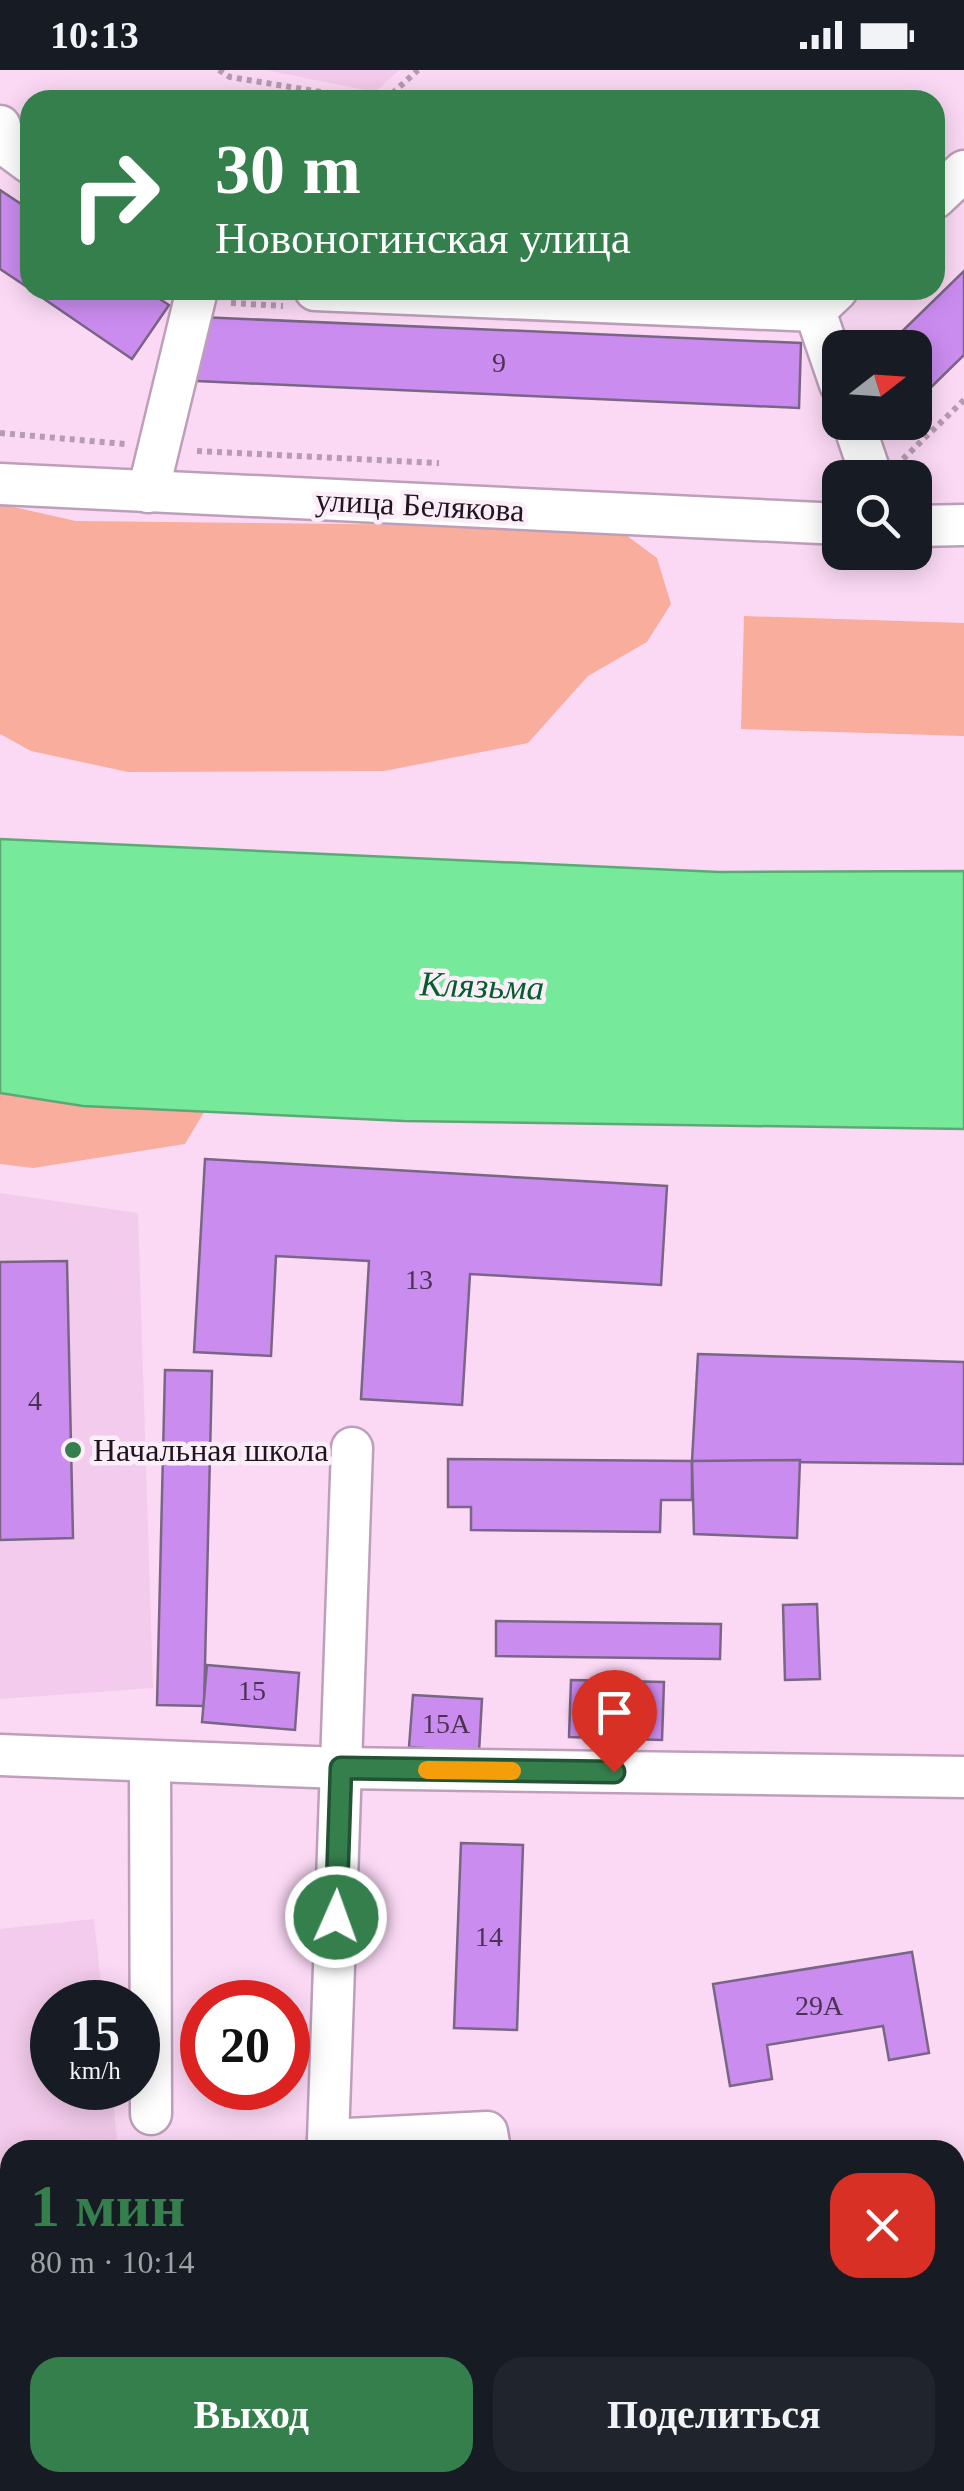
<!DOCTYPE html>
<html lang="ru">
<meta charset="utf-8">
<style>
:root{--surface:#171b24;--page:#20242c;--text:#f1f3f6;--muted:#9ea1a6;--accent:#357f4d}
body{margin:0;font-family:Georgia,serif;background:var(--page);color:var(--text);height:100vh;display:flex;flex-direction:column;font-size:38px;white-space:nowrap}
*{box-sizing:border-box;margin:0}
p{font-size:32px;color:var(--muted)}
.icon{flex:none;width:55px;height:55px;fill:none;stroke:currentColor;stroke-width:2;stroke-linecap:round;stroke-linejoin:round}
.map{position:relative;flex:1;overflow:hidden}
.side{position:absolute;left:0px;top:2070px;width:965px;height:352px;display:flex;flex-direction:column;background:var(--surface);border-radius:30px 30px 0 0;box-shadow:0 5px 25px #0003}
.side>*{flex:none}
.top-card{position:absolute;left:20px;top:20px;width:925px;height:210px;border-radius:30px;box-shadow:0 5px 25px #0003;background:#357f4d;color:#fff;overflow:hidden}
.needle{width:65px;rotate:73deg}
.fabs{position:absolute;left:822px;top:260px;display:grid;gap:20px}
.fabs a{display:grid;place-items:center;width:110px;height:110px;border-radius:20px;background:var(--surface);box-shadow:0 5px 25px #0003;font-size:50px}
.speed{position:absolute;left:30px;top:1910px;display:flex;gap:20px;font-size:50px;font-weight:700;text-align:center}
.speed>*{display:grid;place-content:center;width:130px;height:130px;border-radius:50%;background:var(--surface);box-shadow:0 5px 25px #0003;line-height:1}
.speed small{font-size:25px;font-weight:400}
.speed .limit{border:15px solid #d22;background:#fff;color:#111}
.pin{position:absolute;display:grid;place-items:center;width:85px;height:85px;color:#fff;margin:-102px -42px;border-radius:50% 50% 50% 0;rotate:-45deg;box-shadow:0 0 10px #0007}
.pin .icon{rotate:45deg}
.me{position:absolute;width:110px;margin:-55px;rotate:2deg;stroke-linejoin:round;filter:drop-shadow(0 0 8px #0008)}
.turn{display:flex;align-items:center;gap:35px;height:210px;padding:0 30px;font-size:45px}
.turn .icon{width:130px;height:130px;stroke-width:2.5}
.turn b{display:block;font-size:70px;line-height:85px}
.round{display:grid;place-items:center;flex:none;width:105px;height:105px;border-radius:30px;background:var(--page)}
.overview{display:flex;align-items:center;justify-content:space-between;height:170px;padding:0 30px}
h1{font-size:60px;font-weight:600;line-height:75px;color:var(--accent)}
.button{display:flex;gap:20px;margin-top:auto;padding:20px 30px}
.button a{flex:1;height:115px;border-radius:30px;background:var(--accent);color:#fff;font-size:40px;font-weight:600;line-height:115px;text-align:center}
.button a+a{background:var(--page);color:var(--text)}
.status{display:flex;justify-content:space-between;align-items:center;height:70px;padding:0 50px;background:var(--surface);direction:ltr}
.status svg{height:28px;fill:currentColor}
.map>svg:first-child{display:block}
</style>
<div class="status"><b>10:13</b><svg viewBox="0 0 49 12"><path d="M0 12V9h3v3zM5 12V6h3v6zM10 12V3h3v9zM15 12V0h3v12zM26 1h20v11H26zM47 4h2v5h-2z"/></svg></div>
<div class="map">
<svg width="964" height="2421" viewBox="0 0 964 2421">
<rect width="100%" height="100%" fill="#fbd9f5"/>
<!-- built -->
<g fill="#f3cbec">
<polygon points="266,0 399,0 375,22"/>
<polygon points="0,1123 138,1143 153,1618 0,1629"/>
<polygon points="94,1849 103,1932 52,1932 52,2018 112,2018 118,2080 10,2080 10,2177 0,2178 0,1859"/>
</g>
<!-- green -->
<g fill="#f9ad9d">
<polygon points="0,434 76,451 615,457 657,488 671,534 647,572 588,606 528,673 384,701 128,702 31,681 0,664"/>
<polygon points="744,546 964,553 964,666 741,659"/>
<polygon points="0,1023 83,1036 204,1042 185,1074 33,1098 0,1094"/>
</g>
<!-- water -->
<polygon fill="#77e99a" stroke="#5da975" stroke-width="2.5" points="0,769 719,802 964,801 964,1059 404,1051 83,1036 0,1023"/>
<!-- building -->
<g fill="#cb8cf0" stroke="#796685" stroke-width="2.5">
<polygon points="0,120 30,140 30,219 0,199"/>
<polygon points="964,201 964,285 915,333 915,278 885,278"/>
<polygon points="31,220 146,220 169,235 132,289"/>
<polygon points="199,247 801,273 799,338 197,311"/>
<polygon points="205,1089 667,1116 661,1215 470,1204 462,1335 361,1329 369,1191 276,1186 271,1286 194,1282"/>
<polygon points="67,1191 73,1468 0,1470 0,1192"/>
<polygon points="698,1284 964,1292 964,1394 692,1391"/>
<polygon points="165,1300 212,1301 204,1636 157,1635"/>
<polygon points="448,1389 692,1391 692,1430 661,1430 660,1462 471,1460 471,1437 448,1437"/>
<polygon points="800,1390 797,1468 694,1464 692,1391"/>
<polygon points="817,1534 820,1609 785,1610 783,1535"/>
<polygon points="496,1551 721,1554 720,1589 496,1586"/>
<polygon points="207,1595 299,1603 295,1660 202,1652"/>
<polygon points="571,1610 664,1612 662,1670 569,1667"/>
<polygon points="413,1625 482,1629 479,1682 409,1677"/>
<polygon points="461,1773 523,1775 517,1960 454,1958"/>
<polygon points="912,1882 929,1983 889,1990 883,1956 767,1975 772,2009 730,2016 713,1914"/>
<polygon points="964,2174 964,2249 955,2250 955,2175"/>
<polygon points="10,2332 10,2395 0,2396 0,2333"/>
</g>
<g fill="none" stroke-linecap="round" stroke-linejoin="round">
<defs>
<g id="minor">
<polyline points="0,56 3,73 30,93"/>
<polyline points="935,128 964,101"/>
<polyline points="315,220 815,241 837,220"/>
<polyline points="815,241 840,314"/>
<polyline points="853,352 872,408"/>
<polyline points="0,414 840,454"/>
<polyline points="148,422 197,220"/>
<polyline points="915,456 964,455"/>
<polyline points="0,1685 341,1698 964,1707"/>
<polyline points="150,1691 151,2044"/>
<polyline points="328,2070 352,1378"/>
<polyline points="329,2080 328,2070 487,2062 490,2080"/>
<polyline points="955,2125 964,2123"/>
<polyline points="0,2291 10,2289"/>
</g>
<g id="major">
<polyline points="955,2326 964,2324"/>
<polyline points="373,2421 425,2412"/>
</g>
</defs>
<!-- minor casing -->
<use href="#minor" stroke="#be9fb9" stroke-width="45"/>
<!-- major casing -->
<use href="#major" stroke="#be9fb9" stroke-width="58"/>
<!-- path -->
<g stroke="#b69bb2" stroke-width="6" stroke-dasharray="5 5" stroke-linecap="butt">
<polyline points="219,0 230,7 369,30"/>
<polyline points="385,30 418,0"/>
<polyline points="231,233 283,236"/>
<polyline points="0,363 125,374"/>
<polyline points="197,381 439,393"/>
<polyline points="903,389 964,330"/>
</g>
<!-- minor -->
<use href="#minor" stroke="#fff" stroke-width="40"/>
<!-- major -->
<use href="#major" stroke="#fff" stroke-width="52"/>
</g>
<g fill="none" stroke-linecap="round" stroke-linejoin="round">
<defs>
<polyline id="route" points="336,1847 341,1698 614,1702"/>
</defs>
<!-- route casing -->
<use href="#route" stroke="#225332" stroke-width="25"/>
<!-- route -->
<use href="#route" stroke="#357f4d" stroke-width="18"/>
<!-- slow -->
<polyline stroke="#f59e0b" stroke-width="18" points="427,1700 512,1701"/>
</g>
<!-- markers -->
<circle fill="#357f4d" stroke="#fbeef9" stroke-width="4" cx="73" cy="1380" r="10"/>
<g text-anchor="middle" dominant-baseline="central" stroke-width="9" stroke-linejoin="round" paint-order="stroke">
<!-- number labels -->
<g font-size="28" fill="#4b3252">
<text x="499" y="292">9</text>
<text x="419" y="1209">13</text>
<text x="35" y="1330">4</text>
<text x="252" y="1620">15</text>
<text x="446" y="1653">15А</text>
<text x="489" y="1866">14</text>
<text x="819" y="1935">29А</text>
</g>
<!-- street labels -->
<g font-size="32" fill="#20141e" stroke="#fbeef9">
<text transform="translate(420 435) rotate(3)">улица Белякова</text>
</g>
<!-- poi labels -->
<g font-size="32" fill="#20141e" stroke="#fbeef9" text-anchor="start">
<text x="93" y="1380">Начальная школа</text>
</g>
<!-- water labels -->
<g font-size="35" font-style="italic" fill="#035e2d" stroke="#fbeef9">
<text transform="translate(482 916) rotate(2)">Клязьма</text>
</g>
</g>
</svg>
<div class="fabs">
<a><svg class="needle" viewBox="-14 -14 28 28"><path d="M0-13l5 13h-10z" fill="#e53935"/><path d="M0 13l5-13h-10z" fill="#9ea1a6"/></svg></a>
<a><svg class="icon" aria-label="search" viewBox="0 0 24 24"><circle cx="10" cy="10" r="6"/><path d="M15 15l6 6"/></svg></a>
</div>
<div class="speed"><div>15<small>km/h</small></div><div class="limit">20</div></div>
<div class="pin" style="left:614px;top:1702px;background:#d93025"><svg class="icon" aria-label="arrive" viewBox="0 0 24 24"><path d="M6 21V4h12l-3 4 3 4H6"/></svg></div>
<svg class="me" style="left:336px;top:1847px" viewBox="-20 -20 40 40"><circle r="17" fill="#357f4d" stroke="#fff" stroke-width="3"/><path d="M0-11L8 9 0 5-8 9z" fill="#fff"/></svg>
<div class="top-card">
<div class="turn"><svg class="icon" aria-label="right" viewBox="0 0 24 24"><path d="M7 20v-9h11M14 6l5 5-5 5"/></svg><div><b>30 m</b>Новоногинская улица</div></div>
</div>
<section class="side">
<div class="overview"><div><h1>1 мин</h1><p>80 m · 10:14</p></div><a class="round" style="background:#d93025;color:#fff"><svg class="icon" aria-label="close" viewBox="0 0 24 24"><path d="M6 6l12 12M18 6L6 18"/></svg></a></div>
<div class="button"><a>Выход</a><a>Поделиться</a></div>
</section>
</div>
